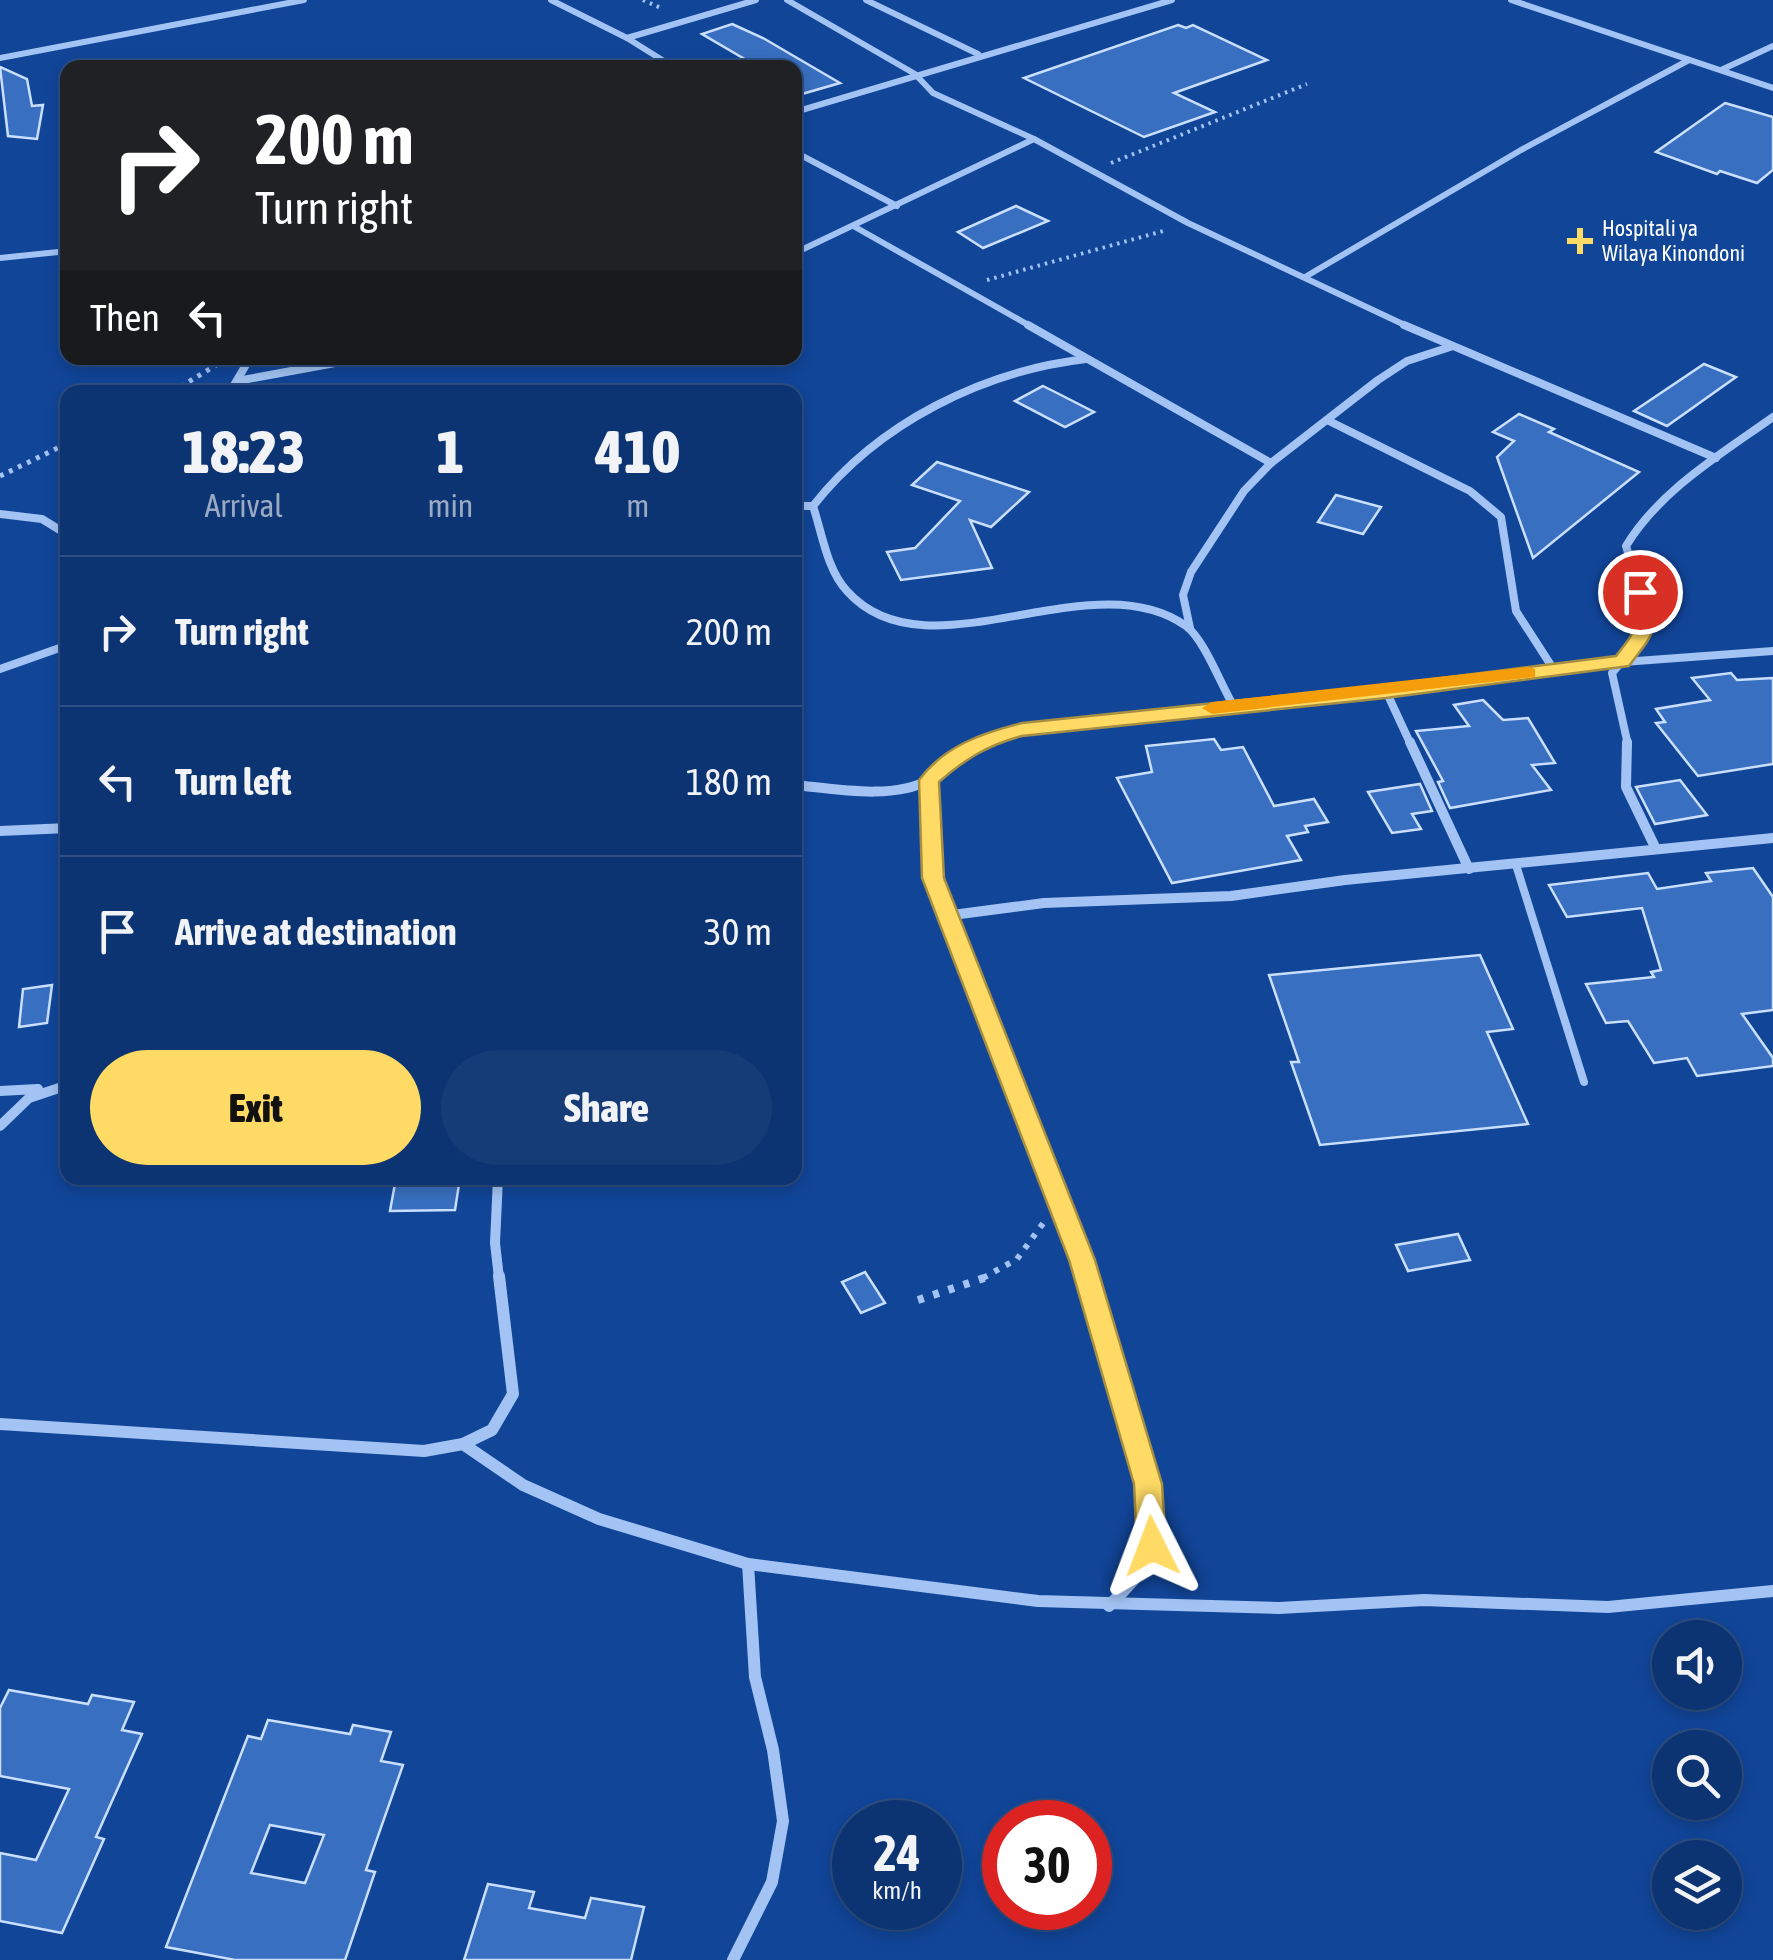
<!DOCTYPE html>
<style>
:root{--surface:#0d3472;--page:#163c77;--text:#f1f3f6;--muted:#9aaac4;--line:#2d4f84;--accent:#ffda65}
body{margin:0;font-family:"Asap Condensed",sans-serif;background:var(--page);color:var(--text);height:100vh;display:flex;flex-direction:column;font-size:38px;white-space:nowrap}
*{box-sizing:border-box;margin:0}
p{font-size:32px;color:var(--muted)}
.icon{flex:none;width:55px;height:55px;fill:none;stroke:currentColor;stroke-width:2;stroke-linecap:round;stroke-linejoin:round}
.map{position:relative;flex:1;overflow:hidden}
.details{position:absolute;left:60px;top:385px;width:742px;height:800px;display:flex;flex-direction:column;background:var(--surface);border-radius:20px;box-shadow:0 5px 15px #0003,0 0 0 2px var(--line)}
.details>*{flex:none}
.hud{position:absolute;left:60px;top:60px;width:742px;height:305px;border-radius:20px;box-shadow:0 5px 15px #0003,0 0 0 2px var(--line);background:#202124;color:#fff;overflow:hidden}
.tools{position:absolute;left:1652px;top:1620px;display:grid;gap:20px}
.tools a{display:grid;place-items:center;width:90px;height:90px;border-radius:50%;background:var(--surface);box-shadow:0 5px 15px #0003,0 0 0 2px var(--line);font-size:50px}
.speed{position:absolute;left:832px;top:1800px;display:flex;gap:20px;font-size:50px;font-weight:700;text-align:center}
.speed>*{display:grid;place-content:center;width:130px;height:130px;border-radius:50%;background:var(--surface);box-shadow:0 5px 15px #0003,0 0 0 2px var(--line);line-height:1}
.speed small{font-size:25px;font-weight:400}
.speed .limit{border:15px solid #d22;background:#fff;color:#111}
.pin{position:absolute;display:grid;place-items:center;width:85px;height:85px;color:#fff;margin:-42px;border:5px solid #fff;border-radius:50%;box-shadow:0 2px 10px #0007}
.me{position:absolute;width:110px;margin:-55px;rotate:357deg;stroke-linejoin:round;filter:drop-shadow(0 0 8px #0008)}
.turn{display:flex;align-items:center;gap:35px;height:210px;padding:0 30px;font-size:45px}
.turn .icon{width:130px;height:130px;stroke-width:2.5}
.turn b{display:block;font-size:70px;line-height:85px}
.then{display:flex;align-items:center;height:95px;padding:0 30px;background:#0003;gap:20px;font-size:38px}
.eta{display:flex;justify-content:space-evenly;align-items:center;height:170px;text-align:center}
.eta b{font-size:60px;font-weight:800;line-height:70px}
.button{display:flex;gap:20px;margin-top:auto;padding:20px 30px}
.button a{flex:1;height:115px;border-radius:60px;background:var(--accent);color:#111;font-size:40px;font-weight:800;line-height:115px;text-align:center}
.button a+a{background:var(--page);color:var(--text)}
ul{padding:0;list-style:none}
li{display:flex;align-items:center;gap:30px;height:150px;padding:0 30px;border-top:2px solid var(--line)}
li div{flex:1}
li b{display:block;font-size:38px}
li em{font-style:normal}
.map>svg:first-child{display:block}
</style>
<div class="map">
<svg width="1773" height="1960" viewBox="0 0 1773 1960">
<rect width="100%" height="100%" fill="#114598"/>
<!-- building -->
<g fill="#396fc0" stroke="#cadffe" stroke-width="2.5" fill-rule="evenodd">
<polygon points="732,24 763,38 840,83 795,96 795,68 760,68 702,34"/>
<polygon points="1178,25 1186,28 1193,25 1267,60 1174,93 1215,112 1144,137 1024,78"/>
<polygon points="0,67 27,79 32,106 43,105 37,139 8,136"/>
<polygon points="1725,103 1773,117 1773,170 1757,183 1720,171 1717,174 1656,152"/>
<polygon points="1016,206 1048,221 983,248 958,232"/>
<polygon points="1704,364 1736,377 1667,426 1634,411"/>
<polygon points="1043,386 1059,394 1094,412 1065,427 1015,401"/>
<polygon points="1519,414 1554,429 1549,432 1639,472 1533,558 1497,457 1514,441 1493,432"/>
<polygon points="937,462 1029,492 991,527 970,520 992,568 901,580 887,552 915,548 960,501 912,485"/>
<polygon points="1336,495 1381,507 1363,534 1318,522"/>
<polygon points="1731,673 1737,680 1773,678 1773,764 1698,776 1656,723 1665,722 1656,709 1710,700 1692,678"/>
<polygon points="1483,700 1503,720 1528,718 1555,763 1532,765 1551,790 1450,808 1438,782 1443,781 1416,731 1469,726 1454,705"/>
<polygon points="1214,739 1221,750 1243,747 1274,806 1314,799 1328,822 1305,826 1308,832 1287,836 1301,860 1172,883 1117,778 1152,772 1146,746"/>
<polygon points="1680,780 1707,815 1655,824 1636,787"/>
<polygon points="1420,784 1432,811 1412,814 1421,829 1392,833 1368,792"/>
<polygon points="1753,868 1773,897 1773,1010 1742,1014 1773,1058 1773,1066 1697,1076 1687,1058 1654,1063 1628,1021 1606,1023 1586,984 1654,977 1651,972 1661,970 1642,908 1567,917 1549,885 1648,873 1657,889 1711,881 1706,873"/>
<polygon points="1480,955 1513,1029 1487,1032 1528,1124 1320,1145 1291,1062 1299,1062 1269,975"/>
<polygon points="52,985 47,1023 19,1027 23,989"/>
<polygon points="396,1178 460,1178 455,1210 390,1211"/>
<polygon points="1458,1234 1470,1260 1408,1271 1396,1245"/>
<polygon points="865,1272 885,1303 861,1313 842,1282"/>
<polygon points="9,1690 88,1704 92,1695 134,1702 122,1730 142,1734 96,1837 104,1839 62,1933 0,1921 0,1853 36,1860 69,1789 0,1776 0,1708"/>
<path d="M268,1720l82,14 3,-9 38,7 -10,29 22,4 -37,105 9,2 -30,88h-110l-69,-13 82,-211 13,3zM270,1825l54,10 -19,48 -54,-10z"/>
<polygon points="488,1884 534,1892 529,1908 585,1918 591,1898 644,1907 631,1960 464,1960"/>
</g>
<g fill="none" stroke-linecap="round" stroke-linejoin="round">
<!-- path-far3 -->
<g stroke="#a2c3f4" stroke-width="4" stroke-dasharray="2.5 5" stroke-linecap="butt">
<polyline points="643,0 663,9"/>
<polyline points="1111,163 1307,84"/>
<polyline points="987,280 1163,231"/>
</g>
<!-- path-far2 -->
<g stroke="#a2c3f4" stroke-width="5" stroke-dasharray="4 6" stroke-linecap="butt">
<polyline points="172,392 226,359"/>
<polyline points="0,476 68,443"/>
</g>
<!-- path-far1 -->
<polyline stroke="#a2c3f4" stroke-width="6" stroke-dasharray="5 8" stroke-linecap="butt" points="983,1278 1017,1259 1044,1222"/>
<!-- path -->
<polyline stroke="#a2c3f4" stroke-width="8" stroke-dasharray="6 10" stroke-linecap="butt" points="918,1300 990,1276"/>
<!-- service -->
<polyline stroke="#a2c3f4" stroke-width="8" points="1516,865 1584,1082"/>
<!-- minor-far3 -->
<g stroke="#a2c3f4" stroke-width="6">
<polyline points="551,0 627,38 675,68"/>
<polyline points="787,0 915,74 933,93 1034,139 1188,223 1409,327"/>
<polyline points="866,0 978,54"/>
<polyline points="1511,0 1773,88"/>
<polyline points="627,38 756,0"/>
<polyline points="0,58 304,0"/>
<polyline points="1721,70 1773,46"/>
<polyline points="795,112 1172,0"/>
<polyline points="795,152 897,206"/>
<polyline points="855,227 1032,327"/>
<polyline points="795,253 1034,139"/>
<polyline points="0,258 68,251"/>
<polyline points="1305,277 1521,150 1689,60"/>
</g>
<!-- minor-far2 -->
<g stroke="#a2c3f4" stroke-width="8">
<polyline points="1028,325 1271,463"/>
<polyline points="1404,325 1716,458"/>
<polyline points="409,358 463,358"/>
<path d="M1086,359c-103,12 -208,64 -273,147 9,27 14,64 34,85 80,90 244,-33 339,35 18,13 35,59 47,79"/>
<polyline points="237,381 362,358"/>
<polyline points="230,392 250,358"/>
<polyline points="1329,421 1470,491 1501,517 1516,611 1554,670"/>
<polyline points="795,506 813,506"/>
<polyline points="0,514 42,519 68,535"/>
<polyline points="1190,628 1183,595 1191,572 1244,491 1271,463 1378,380 1407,361 1450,347"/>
<polyline points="0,669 68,645"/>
<polyline points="1386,691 1411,745"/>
<polyline points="976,745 990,737 1061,724 1623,662 1773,651"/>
<path d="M1628,745l-16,-72c47,-54 33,-64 14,-127 34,-56 95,-92 147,-129"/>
</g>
<!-- minor-far1 -->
<g stroke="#a2c3f4" stroke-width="10">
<polyline points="1410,742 1469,869"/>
<polyline points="1627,742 1626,787 1655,847"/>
<polyline points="929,780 933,878 1087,1278"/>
<path d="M795,785c40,4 98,15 134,-5 18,-10 33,-27 51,-38"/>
<polyline points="0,831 68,828"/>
<polyline points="945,916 1044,903 1231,896 1345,880 1773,838"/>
<polyline points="0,1091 38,1089"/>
<polyline points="0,1126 29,1098 68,1085"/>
<polyline points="498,1178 495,1243 499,1278"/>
</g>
<!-- minor -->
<g stroke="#a2c3f4" stroke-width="12">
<path d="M1087,1276c16,56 78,227 63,275 -7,23 -25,38 -41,55"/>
<polyline points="0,1424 424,1451 463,1444 492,1430 513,1394 499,1276"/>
<polyline points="463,1444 523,1485 599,1519 748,1564 1038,1601 1279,1608 1424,1600 1608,1607 1773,1591"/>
<polyline points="733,1960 772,1882 783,1821 773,1750 755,1677 748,1564"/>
</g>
</g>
<!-- route -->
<path fill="#ffda65" stroke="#a68e42" stroke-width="2.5" d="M1640,587l9,5c13,38 2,44 -20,74l-243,32 -364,38c-34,9 -57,23 -83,46l5,96 151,382 67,224 4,62 -4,9 -10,4 -10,-4 -5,-9 -3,-62 -65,-224 -147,-382 -3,-98c25,-34 63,-47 103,-57l364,-38 230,-29c21,-27 25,-30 15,-64z"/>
<!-- slow -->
<polygon fill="#f59e0b" points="1529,667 1535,669 1535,677 1212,714 1202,708 1212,702"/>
<!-- markers -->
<path fill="#ffda65" stroke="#114598" stroke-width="4" d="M1575 226h10v10h10v10h-10v10h-10v-10h-10v-10h10z"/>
<g text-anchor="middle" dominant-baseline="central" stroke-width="10" stroke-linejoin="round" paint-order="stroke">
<!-- far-poi labels -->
<g font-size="22" fill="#fff" stroke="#114598" text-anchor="start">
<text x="1602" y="228">Hospitali ya<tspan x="1602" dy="25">Wilaya Kinondoni</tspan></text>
</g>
</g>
</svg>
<div class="tools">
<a><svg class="icon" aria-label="sound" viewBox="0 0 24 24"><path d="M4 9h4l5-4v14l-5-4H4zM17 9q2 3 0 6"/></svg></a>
<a><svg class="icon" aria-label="search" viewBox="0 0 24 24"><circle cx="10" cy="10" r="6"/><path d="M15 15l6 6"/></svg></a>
<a><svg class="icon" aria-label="layers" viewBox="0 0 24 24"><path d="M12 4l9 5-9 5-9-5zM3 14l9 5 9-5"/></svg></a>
</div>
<div class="speed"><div>24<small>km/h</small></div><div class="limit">30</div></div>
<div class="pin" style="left:1640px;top:592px;background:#d93025"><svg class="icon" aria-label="arrive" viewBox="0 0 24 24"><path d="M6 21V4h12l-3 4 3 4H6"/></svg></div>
<svg class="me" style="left:1152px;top:1546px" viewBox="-20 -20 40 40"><path d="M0-17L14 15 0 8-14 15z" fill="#ffda65" stroke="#fff" stroke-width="4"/></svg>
<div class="hud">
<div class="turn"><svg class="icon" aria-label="right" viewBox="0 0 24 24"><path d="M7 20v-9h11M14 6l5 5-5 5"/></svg><div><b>200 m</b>Turn right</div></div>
<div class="then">Then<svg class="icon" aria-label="left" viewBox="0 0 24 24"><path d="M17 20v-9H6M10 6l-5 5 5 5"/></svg></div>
</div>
<section class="details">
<div class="eta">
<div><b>18:23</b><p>Arrival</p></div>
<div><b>1</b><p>min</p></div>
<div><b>410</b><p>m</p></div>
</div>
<ul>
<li><svg class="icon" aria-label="right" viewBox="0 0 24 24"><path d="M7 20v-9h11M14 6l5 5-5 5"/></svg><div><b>Turn right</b></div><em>200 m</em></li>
<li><svg class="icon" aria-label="left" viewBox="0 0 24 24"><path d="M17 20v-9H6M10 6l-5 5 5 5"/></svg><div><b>Turn left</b></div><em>180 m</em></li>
<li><svg class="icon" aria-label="arrive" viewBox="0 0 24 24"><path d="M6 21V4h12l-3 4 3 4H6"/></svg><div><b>Arrive at destination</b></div><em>30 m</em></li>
</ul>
<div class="button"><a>Exit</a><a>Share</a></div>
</section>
</div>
